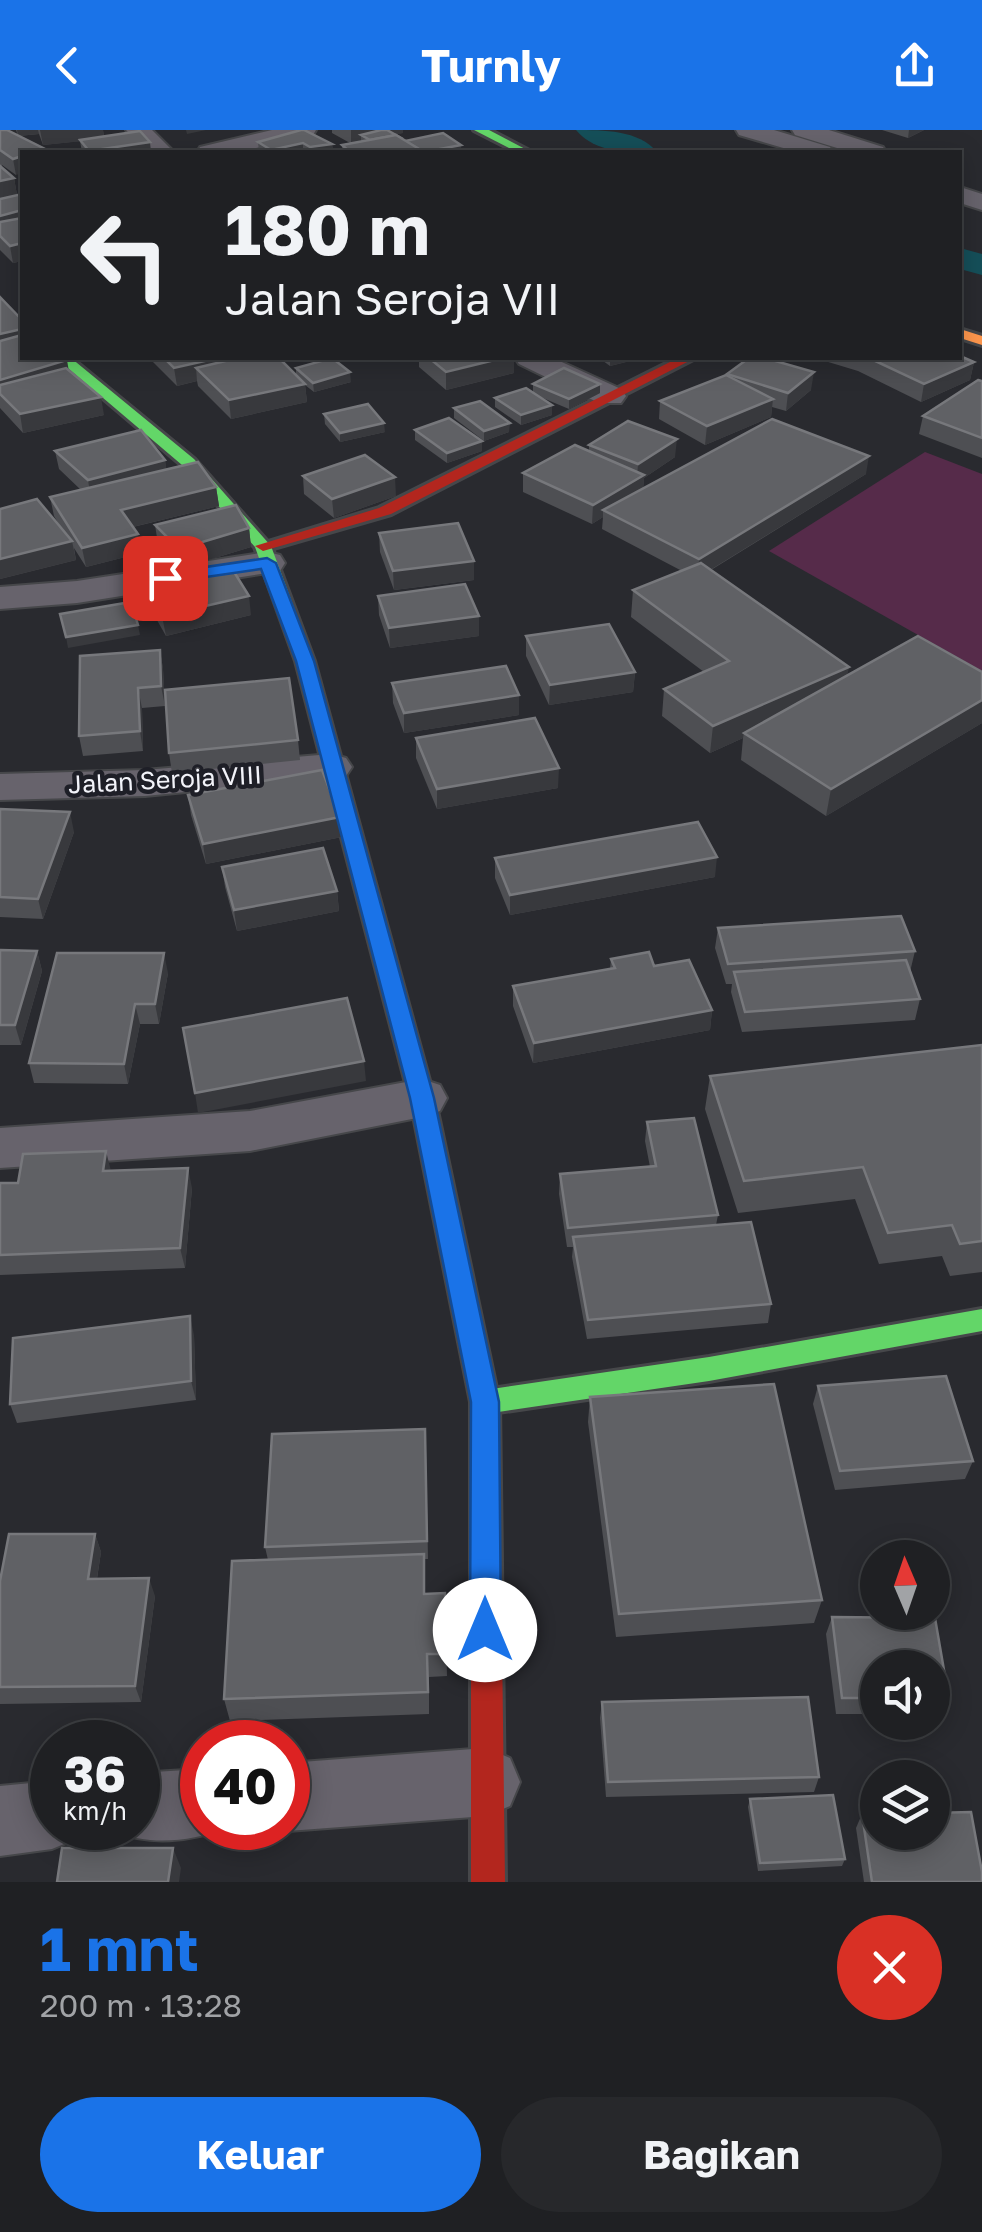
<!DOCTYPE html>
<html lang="id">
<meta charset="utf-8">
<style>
:root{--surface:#1f2023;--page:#27282b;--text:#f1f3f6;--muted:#a1a3a6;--line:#3c3e41;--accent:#1a73e8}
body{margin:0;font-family:"Golos Text",sans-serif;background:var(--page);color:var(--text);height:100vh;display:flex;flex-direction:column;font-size:38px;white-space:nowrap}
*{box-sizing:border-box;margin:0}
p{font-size:32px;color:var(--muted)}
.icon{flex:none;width:55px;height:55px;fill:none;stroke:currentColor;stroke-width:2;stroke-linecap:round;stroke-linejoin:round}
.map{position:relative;height:1752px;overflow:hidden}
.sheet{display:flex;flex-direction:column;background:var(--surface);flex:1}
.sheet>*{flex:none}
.hud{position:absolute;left:20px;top:20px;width:942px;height:210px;border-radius:0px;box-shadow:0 5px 25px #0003,0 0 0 2px var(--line);background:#1f2023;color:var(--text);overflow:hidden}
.needle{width:65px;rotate:358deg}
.buttons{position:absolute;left:860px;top:1410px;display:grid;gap:20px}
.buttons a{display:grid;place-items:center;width:90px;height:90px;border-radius:50%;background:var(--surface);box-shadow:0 5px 25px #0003,0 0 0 2px var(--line);font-size:50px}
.speed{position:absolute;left:30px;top:1590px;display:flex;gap:20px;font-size:50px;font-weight:700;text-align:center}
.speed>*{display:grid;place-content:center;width:130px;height:130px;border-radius:50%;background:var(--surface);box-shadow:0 5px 25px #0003,0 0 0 2px var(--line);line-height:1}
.speed small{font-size:25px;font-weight:400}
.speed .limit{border:15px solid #d22;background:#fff;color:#111}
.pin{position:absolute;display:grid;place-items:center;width:85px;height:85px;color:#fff;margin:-42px;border-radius:20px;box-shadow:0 5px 15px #0006}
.me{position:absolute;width:110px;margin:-55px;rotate:0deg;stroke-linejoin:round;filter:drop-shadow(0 0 8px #0008)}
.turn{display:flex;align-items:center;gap:35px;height:210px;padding:0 40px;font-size:45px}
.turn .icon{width:130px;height:130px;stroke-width:2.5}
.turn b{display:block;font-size:70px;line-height:85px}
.round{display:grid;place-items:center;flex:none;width:105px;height:105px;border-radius:52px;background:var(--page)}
.head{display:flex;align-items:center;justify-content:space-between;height:170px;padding:0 40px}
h1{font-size:60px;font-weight:700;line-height:75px;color:var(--accent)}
.button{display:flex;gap:20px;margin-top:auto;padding:20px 40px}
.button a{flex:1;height:115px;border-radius:60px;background:var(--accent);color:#fff;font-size:40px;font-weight:700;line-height:115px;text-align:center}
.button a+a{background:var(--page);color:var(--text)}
header{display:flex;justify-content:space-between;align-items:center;height:130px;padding:0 40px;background:var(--accent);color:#fff;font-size:45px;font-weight:700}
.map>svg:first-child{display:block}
</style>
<header><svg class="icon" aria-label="back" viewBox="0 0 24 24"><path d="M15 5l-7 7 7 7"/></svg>Turnly<svg class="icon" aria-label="share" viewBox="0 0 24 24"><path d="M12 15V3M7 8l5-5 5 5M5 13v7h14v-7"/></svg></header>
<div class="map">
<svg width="982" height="1752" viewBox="0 0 982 1752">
<rect width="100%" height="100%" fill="#292a2f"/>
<!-- green -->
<polygon fill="#562b4a" points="925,322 982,344 982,541 769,421"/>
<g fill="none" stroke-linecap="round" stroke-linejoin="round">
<!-- canal -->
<g fill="#154f59" fill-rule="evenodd">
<path d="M576,0c27,0 63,0 81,22 -26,2 -62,1 -81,-22z"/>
<polygon points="960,118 982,124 982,145 960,139"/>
</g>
<defs>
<g id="street">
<polygon points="126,0 152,0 174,22 148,22"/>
<polygon points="272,0 316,0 313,5 239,22 197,22 200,17"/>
<polygon points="736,0 774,0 830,17 833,22 797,22 739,5"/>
<polygon points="792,0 829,0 883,17 886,22 850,22 795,5"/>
<polygon points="960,57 982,64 982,80 960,73"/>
<polygon points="515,228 553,228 621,259 626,266 621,273 599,273 519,234"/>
<polygon points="267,422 280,425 285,433 280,441 77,473 0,479 0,457 77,451"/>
<polygon points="331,624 346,628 352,637 346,646 145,666 0,670 0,644 145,640"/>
<polygon points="422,949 440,955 447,968 440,981 422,987 250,1021 0,1038 0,998 250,981"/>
<polygon points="486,1618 510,1628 520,1652 510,1676 486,1686 288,1701 279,1698 288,1698 288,1633"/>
<path d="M202,1639v59h24c-36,14 -77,18 -112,3l-2,-3h26v-55z"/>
<polygon points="52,1651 52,1698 81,1698 76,1709 52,1719 0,1726 0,1656"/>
</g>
<g id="fast">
<polygon points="474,0 489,0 531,22 517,22"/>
<polygon points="56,228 71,228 194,329 271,416 314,531 436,976 432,982 416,982 412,976 296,531 255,417 182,335"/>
<polygon points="982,1179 982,1201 709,1251 485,1284 475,1281 471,1272 475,1263 485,1260 709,1227"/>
</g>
<polygon id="slow" points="960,199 982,206 982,215 960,208"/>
<g id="jam">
<polygon points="678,228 695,228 391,384 263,421 255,416 379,378"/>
<polygon points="424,967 432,970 436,976 499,1272 505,1752 471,1752 471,1272 412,976 416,970"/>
</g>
</defs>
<!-- street casing -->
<use href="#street" stroke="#46474a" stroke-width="4"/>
<!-- fast casing -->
<use href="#fast" stroke="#46474a" stroke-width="6"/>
<!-- slow casing -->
<use href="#slow" stroke="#46474a" stroke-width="6"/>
<!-- jam casing -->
<use href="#jam" stroke="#46474a" stroke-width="6"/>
<!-- street -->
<use href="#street" fill="#67636c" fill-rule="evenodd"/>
<!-- fast -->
<use href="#fast" fill="#63d668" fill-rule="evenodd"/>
<!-- slow -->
<use href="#slow" fill="#ff974d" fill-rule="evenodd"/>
<!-- jam -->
<use href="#jam" fill="#b3261e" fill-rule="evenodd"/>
</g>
<!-- wall -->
<g fill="#4e4f53">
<polygon points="0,0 18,6 16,0 103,0 104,7 151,22 82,22 80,11 43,15 39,4 18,6 16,45 2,35 2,38 14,48 17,65 0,68"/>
<polygon points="332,0 403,0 403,3 395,4 405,11 461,15 461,22 342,22 342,15 350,13 332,3"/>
<polygon points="882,0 924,0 908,8"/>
<polygon points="258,12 332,14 333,22 259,22"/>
<polygon points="22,64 22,131 13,133 0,120 0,69"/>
<polygon points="0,167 22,228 68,240 104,285 23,303 0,278"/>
<polygon points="149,228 279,228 296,245 296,238 351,252 314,262 305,255 307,272 231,289 198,256 197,251 177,256"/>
<polygon points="419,228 514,228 514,243 446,260 419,237"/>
<polygon points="599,228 642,228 610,236"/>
<polygon points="815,228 960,228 974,232 970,250 921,272 858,241"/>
<polygon points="727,245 811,260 786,281 772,277 771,287 705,315 659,289 660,271"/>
<polygon points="982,251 982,328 919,304 923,286"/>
<polygon points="533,254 600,254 600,263 569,279 538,266 552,275 552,285 521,295 495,277 495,268 533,262"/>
<polygon points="454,278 509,302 484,311 454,288"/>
<polygon points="324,284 385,302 340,312 325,294"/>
<polygon points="415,300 482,321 447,333 415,310"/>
<polygon points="589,315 675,327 644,348 643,359 866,344 711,440 847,546 982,542 982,593 826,686 741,630 743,608 710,623 662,586 664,559 704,542 631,487 633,460 682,441 602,399 603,387 592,394 523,362 523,343 589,321"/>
<polygon points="55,321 165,330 166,340 216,357 219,376 133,397 141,423 86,437 74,418 76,430 0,449 0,379 61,398 54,386 50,367 81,360 59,339"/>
<polygon points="303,346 396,366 334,388 304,364"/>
<polygon points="155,395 249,398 251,417 182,438 158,414"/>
<polygon points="379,403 474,431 474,450 394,460 380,422"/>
<polygon points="146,456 251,485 166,506 149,476"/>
<polygon points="378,466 479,486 479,506 390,518 379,485"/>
<polygon points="526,506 635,542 633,562 549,575 526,526"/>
<polygon points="160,520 163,539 165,576 142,578 143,621 83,626 79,606"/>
<polygon points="392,553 519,565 519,585 404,603 393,573"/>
<polygon points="416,608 558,658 437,679 416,628"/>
<polygon points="298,610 300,630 172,643 169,623"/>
<polygon points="188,665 342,707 206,734 191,685"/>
<polygon points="0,679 74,702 43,789 0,787"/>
<polygon points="495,728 715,747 510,785 495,748"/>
<polygon points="222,737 337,761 339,781 237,801 225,757"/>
<polygon points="718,798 915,821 910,842 920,869 915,890 742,902 731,862 732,854 726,854 715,818"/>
<polygon points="0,820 37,821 42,841 21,915 0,915"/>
<polygon points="611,829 654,836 712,880 710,900 533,933 513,876 513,856 610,839"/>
<polygon points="168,843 159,894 140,894 128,954 34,953 29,933"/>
<polygon points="982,915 982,1142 950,1146 942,1126 879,1134 855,1069 738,1083 705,979 710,946"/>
<polygon points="647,992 718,1085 716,1095 771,1174 768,1193 587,1209 572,1127 573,1117 567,1117 559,1064 560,1044 650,1037 645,1011"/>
<polygon points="111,1041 192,1058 185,1138 0,1145 0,1053 18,1053"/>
<polygon points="194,1205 196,1270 17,1293 10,1274"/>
<polygon points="818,1256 973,1331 965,1349 835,1360 813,1274"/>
<polygon points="590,1267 822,1470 814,1493 616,1507 588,1292"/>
<polygon points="426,1318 428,1429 424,1429 425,1464 445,1463 447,1546 429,1547 429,1584 230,1591 224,1569 268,1430 265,1417"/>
<polygon points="95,1404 101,1422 97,1449 155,1466 141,1572 0,1574 0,1451"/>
<polygon points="832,1487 935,1488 949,1569 941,1585 932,1585 932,1538 878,1538 878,1584 836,1584 826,1504"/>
<polygon points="602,1572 819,1647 814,1662 606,1667 600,1588"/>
<polygon points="750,1669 845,1729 842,1736 758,1741 748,1677"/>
<polygon points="862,1684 982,1752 864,1752 856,1698"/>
</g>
<!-- shaded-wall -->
<g fill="#38393d">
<polygon points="17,0 38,0 39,4 18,6"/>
<polygon points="40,0 103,0 104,9 43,15"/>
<polygon points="186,0 206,0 187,4"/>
<polygon points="351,0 403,0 403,3 370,10 361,5 361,12 351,14"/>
<polygon points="909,0 924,0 908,8"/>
<polygon points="150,12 151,22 89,21"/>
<polygon points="303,13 303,22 271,22 271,20"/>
<polygon points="332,14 333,22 311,22 310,17"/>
<polygon points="461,15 461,22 425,22"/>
<polygon points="22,26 22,43 16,45 13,29"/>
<polygon points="14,48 17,65 0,68 0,51"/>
<polygon points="22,80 22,98 0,103 0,86"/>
<polygon points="22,113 22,131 13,133 10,116"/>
<polygon points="22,199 22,217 0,223 0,204"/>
<polygon points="218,228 266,228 196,238 197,251 177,256 174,238"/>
<polygon points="503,228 514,228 514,243 446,260 446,242"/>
<polygon points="610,228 642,228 610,236"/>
<polygon points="67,230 70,248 0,264 0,250"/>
<polygon points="974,232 970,250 921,272 924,254"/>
<polygon points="350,242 351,252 314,262 313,253"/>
<polygon points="814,242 811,260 786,281 788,263"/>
<polygon points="305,254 307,272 231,289 229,270"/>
<polygon points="600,254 600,263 569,279 569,269"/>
<polygon points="101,267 104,285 23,303 20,284"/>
<polygon points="773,269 771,287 705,315 707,296"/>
<polygon points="552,275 552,285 521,295 521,285"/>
<polygon points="384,293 385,302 340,312 340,303"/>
<polygon points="510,293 509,302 484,311 484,301"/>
<polygon points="677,309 675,327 644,348 643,364 603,380 603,387 592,394 593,375 637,349 638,334"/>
<polygon points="482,311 482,321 447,333 447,323"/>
<polygon points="869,326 866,344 697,448 699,429"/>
<polygon points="165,330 168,349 91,369 88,350"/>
<polygon points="395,347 396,366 334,388 332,369"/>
<polygon points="216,357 219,376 124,399 121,380"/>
<polygon points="249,398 251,417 182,438 179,419"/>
<polygon points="138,404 141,423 86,437 82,418"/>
<polygon points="72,411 76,430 0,449 0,429"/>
<polygon points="474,431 474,450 394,460 393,441"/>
<polygon points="249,466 251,485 166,506 162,486"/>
<polygon points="479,486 479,506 390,518 389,498"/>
<polygon points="138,495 140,505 68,518 66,507"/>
<polygon points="160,520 163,539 165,576 161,556"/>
<polygon points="849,537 844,563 744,603 743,608 710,623 713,596"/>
<polygon points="635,542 633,562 549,575 550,555"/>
<polygon points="138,558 142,578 143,621 140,601"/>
<polygon points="519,565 519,585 404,603 404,583"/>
<polygon points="982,570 982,593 826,686 831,659"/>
<polygon points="559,638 558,658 437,679 437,659"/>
<polygon points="70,682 74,702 43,789 38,769"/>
<polygon points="340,687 342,707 206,734 203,714"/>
<polygon points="717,727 715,747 510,785 510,765"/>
<polygon points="337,761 339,781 237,801 234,780"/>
<polygon points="37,821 42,841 21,915 15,895"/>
<polygon points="164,823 168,843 159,894 155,874"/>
<polygon points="135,874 140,894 128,954 124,934"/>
<polygon points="712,880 710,900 533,933 534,913"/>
<polygon points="364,931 366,951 198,983 195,963"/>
<polygon points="106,1021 111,1041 103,1041"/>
<polygon points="188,1038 192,1058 185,1138 180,1118"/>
<polygon points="190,1186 194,1205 196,1270 191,1251"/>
<polygon points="95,1404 101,1422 94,1467 88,1449"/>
<polygon points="149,1448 155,1466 141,1572 135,1556"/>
<polygon points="173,1718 181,1738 179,1752 168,1752"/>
</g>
<!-- building -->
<g fill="#606165" stroke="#77787c" stroke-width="2.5">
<polygon points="0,0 7,0 49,21 40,22 22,22 22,26 13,29 0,20"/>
<polygon points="301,0 304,0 332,14 310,17 303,13 271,20 258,12"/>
<polygon points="381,0 387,0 403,9 396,5 370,10 361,5"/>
<polygon points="140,1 150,12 89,21 80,10"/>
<polygon points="443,3 461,15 424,22 405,11"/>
<polygon points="396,5 424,22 350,22 342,15"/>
<polygon points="0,36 14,48 0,51"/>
<polygon points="22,64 22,80 0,86 0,69"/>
<polygon points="22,88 22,113 10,116 0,106 0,92"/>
<polygon points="0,167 22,190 22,199 0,204"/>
<polygon points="22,205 22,228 63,228 67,230 0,250 0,211"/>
<polygon points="960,226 974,232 924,254 869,228 960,228"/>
<polygon points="164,228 218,228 174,238"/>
<polygon points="238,228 279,228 305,254 229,270 196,238"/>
<polygon points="332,228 350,242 313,253 296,238"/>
<polygon points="429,228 503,228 446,242"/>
<polygon points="749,228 765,228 814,242 788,263 727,244"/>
<polygon points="66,238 101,267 20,284 0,264 0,255"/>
<polygon points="564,238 600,254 569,269 533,254"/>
<polygon points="726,245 773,269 707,296 660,271"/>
<polygon points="978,250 982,251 982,308 923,286"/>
<polygon points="526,258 552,275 521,285 495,268"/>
<polygon points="480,271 510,293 484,301 454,278"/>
<polygon points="368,274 384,293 340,303 324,284"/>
<polygon points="449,288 482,311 447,323 415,300"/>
<polygon points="772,289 869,326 699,429 603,380"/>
<polygon points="628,291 677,309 638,334 589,315"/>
<polygon points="141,300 165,330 88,350 55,321"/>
<polygon points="575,315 644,345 593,375 523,343"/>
<polygon points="365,325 395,347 332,369 303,346"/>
<polygon points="198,332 216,357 121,380 138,404 82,418 50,367"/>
<polygon points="37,369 72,411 0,429 0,379"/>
<polygon points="236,375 249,398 179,419 155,395"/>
<polygon points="458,393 474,431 393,441 379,403"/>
<polygon points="701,433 849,537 713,596 664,559 729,531 633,460"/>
<polygon points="231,437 249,466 162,486 146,456"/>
<polygon points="465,454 479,486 389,498 378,466"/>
<polygon points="131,472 138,495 66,507 60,484"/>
<polygon points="609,494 635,542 550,555 526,506"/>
<polygon points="918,506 982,542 982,570 831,659 744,603"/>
<polygon points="160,520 161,556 138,558 140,601 79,606 80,526"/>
<polygon points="506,536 519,565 404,583 392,553"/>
<polygon points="289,548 298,610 169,623 165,560"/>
<polygon points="535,588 559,638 437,659 416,608"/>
<polygon points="322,640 340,687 203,714 188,665"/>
<polygon points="0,679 70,682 38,769 0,767"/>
<polygon points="698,692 717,727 510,765 495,728"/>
<polygon points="323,718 337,761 234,780 222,737"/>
<polygon points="901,786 915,821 728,834 718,798"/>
<polygon points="0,820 37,821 15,895 0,895"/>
<polygon points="649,822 654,836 689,830 712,880 534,913 513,856 615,838 611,829"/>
<polygon points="57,823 164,823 155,874 135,874 124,934 29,933"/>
<polygon points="906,830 920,869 745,882 734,842"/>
<polygon points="347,868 364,931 195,963 183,898"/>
<polygon points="982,915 982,1111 960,1114 952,1095 888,1103 863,1037 744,1051 710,946"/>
<polygon points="694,988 718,1085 568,1098 560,1044 656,1036 647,992"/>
<polygon points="106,1021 103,1041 188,1038 180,1118 0,1125 0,1053 18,1053 23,1024"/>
<polygon points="751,1092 771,1174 588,1190 573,1107"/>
<polygon points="190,1186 191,1251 10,1274 13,1208"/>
<polygon points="946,1246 973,1331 840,1341 818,1256"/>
<polygon points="774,1254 822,1470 619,1484 590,1267"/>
<polygon points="425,1299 427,1411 265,1417 272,1304"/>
<polygon points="9,1404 95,1404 88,1449 149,1448 135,1556 0,1557 0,1451"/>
<polygon points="424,1424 424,1464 445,1463 446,1524 427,1524 428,1562 224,1569 232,1431"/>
<polygon points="832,1487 935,1488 949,1569 932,1569 932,1538 878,1538 878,1568 842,1568"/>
<polygon points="808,1567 819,1647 608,1652 602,1572"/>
<polygon points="833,1665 845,1729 760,1733 750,1669"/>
<polygon points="971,1682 982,1742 982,1752 872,1752 862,1684 878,1683 878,1702 932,1702 932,1683"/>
<polygon points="62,1718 173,1718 168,1752 57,1752"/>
</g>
<!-- route -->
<polygon fill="#1a73e8" stroke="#114b97" stroke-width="2.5" points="267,428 276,433 314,531 434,968 499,1272 501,1500 496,1511 485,1515 474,1511 470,1500 471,1272 410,968 296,531 261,439 165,453 157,448 165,443"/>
<g text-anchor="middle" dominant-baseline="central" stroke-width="9" stroke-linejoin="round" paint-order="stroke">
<!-- street labels -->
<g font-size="25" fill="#f2f3f9" stroke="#1e1f27">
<text transform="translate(165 649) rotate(-3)">Jalan Seroja VIII</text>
</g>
</g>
</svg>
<div class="buttons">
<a><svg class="needle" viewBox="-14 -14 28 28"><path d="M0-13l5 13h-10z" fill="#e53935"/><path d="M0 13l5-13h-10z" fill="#a1a3a6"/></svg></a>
<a><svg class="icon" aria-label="sound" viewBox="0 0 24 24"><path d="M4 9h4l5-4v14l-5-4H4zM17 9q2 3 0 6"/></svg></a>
<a><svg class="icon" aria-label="layers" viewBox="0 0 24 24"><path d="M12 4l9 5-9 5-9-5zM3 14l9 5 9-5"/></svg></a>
</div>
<div class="speed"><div>36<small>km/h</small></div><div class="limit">40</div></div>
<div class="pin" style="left:165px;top:448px;background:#d93025"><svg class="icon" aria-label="arrive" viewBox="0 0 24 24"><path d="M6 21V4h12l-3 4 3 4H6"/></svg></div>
<svg class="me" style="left:485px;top:1500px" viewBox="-20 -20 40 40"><circle r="19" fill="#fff"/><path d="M0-13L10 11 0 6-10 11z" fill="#1a73e8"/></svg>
<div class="hud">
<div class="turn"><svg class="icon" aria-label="left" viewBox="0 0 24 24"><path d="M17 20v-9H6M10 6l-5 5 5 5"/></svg><div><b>180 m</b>Jalan Seroja VII</div></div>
</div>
</div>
<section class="sheet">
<div class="head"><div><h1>1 mnt</h1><p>200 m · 13:28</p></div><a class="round" style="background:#d93025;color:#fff"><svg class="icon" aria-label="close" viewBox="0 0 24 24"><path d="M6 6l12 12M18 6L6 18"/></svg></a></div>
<div class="button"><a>Keluar</a><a>Bagikan</a></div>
</section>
